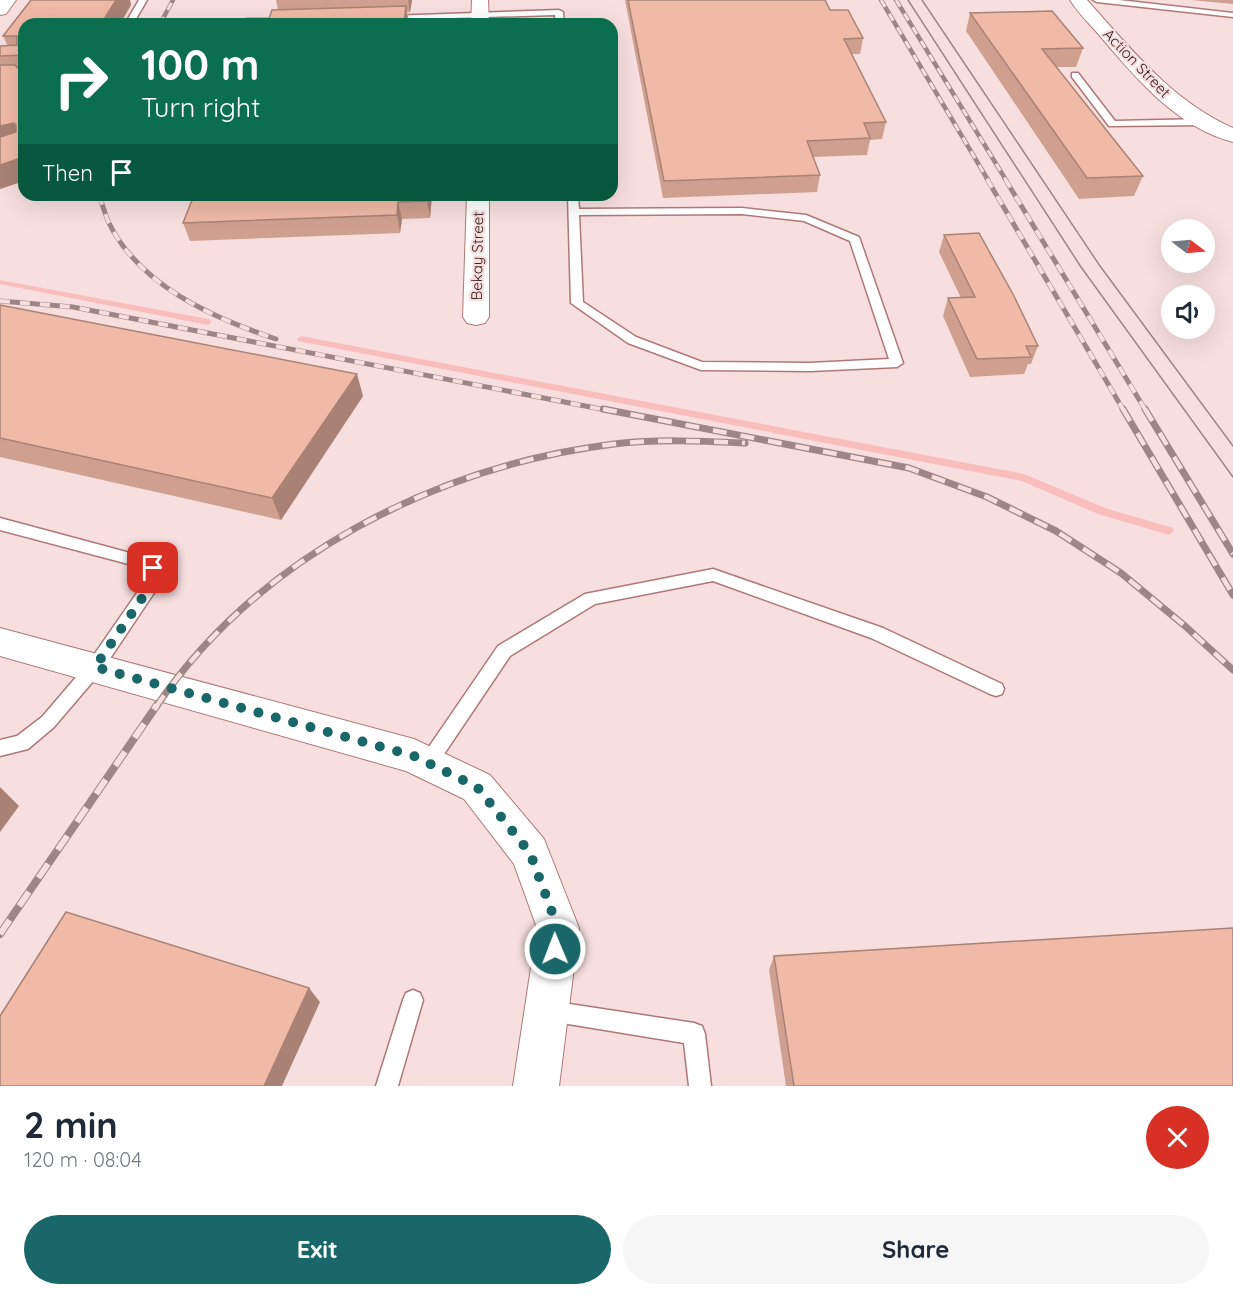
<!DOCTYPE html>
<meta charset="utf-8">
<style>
:root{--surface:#fff;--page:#f6f6f7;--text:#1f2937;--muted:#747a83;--accent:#1a676a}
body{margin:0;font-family:Quicksand,sans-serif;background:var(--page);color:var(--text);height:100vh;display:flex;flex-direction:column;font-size:22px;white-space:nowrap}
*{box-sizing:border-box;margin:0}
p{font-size:20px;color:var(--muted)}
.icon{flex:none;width:33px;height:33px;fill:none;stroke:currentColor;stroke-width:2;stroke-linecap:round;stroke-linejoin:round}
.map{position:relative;height:1086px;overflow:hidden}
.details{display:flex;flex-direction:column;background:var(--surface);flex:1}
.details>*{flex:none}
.banner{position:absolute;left:18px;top:18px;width:600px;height:183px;border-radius:18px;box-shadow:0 6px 24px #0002;background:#0b6e4f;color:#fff;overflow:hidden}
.needle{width:39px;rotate:106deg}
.buttons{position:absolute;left:1161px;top:219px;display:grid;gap:12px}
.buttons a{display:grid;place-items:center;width:54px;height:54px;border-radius:50%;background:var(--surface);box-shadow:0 6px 24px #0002;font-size:30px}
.pin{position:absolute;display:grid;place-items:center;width:51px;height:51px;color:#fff;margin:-26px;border-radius:12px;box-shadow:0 3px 9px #0006}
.me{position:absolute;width:66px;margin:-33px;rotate:359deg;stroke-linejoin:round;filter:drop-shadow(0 0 4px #0008)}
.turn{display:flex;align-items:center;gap:21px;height:126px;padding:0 24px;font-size:27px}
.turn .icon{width:78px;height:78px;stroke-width:2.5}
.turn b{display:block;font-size:42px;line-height:51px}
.then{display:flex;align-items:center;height:57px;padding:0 24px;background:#0003;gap:12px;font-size:22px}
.round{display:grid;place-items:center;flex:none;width:63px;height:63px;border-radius:32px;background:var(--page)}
.head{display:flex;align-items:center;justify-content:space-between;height:102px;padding:0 24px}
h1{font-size:36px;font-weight:700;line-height:45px}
.primary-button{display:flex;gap:12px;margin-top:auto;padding:12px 24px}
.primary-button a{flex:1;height:69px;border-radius:36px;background:var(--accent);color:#fff;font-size:24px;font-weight:700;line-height:69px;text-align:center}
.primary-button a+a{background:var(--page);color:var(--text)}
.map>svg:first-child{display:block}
</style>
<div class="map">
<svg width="1233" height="1086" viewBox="0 0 1233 1086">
<rect width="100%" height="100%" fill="#f8dfdf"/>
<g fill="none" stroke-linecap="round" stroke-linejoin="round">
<!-- stream -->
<g fill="#f9bdbc" fill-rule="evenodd">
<polygon points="0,280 208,319 212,322 208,325 0,284"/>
<polygon points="301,336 1024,474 1105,508 1173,528 1174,531 1169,535 1098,514 1022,481 298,341 297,339"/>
</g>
<defs>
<g id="service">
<polygon points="139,0 147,0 133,24 125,24"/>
<polygon points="1093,0 1119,0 1233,13 1233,17 1097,2"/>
<polygon points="559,10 563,12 564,24 556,24 555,15 389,20 385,18 389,16"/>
<polygon points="247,19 287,19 291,21 287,23 243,24"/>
<polygon points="1072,73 1078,73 1115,121 1206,119 1211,122 1206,125 1109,126 1072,77"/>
<path d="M568,195h10l1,14 163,-1 64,7 53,22 44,126 -6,4 -87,4 -109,-1 -73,-27 -57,-40zM742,214l62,7 46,20 39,118 -79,4 -108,-1 -66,-25 -53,-35 -4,-87z"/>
<polygon points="0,518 145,557 158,564 164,578 101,672 54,727 28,749 0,756 0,740 17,736 42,717 89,662 148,577 146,572 136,566 0,530"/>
<polygon points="713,569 883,628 1002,684 1004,689 1002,694 996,696 990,694 871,638 713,581 595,604 510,656 434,769 428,771 422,769 419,763 422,757 498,646 585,594"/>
<polygon points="413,990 420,993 423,1000 398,1086 376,1086 403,1000 406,993"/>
<polygon points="550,1001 694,1023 702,1026 705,1034 711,1086 689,1086 684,1043 550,1021 543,1018 540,1011 543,1004"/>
</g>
<g id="minor">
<polygon points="0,0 16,0 6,14 0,15"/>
<polygon points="472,0 488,0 489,24 471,24"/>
<path d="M1070,0h17c44,49 85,101 146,128v14c-56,-14 -98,-65 -133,-106 -10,-12 -22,-23 -30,-36z"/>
<polygon points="467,195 489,195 489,317 485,323 476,325 467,323 463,317"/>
<polygon points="0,628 414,739 490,775 544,839 579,928 559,1086 513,1086 537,928 514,864 464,799 406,771 0,656"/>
</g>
</defs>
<!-- service casing -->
<use href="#service" stroke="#af7878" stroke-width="3"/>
<!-- minor casing -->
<use href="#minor" stroke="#af7878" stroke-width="2"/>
<!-- service -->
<use href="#service" fill="#fff" fill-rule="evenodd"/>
<!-- minor -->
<use href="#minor" fill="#fff" fill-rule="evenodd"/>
<!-- tram -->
<g stroke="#9e8686" stroke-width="1.5">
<polyline points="908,0 1081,267 1233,477"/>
<polyline points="922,0 1100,266 1233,446"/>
</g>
<defs>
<g id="rail-far3">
<polyline points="881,0 988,180"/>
<polyline points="896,0 1006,180"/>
<polyline points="160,24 173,0"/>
</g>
<g id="rail-far2">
<polyline points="987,179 1124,411"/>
<polyline points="1005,179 1146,411"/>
<path d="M99,195c3,9 6,18 9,26 30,64 105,97 168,118"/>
<polyline points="0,301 73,307 611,411"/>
</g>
<g id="rail-far1">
<polyline points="603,409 909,468 987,497 1056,531 1121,573 1185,626 1233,670"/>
<polyline points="1123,409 1233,595"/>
<polyline points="1145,409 1233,554"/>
<path d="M156,707c102,-150 280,-241 458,-263 43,-5 87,-3 131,-1"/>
</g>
<polyline id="rail" points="0,934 157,705"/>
</defs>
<!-- rail-far3 casing -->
<use href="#rail-far3" stroke="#9e8686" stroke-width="4.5"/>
<!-- rail-far2 casing -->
<use href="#rail-far2" stroke="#9e8686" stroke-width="5"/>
<!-- rail-far1 casing -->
<use href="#rail-far1" stroke="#9e8686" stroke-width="7"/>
<!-- rail casing -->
<use href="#rail" stroke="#9e8686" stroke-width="8"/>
<!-- rail-far3 -->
<use href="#rail-far3" stroke="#f8dfdf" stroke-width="3" stroke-dasharray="8" stroke-linecap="butt"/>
<!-- rail-far2 -->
<use href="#rail-far2" stroke="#f8dfdf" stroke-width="4" stroke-dasharray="10" stroke-linecap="butt"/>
<!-- rail-far1 -->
<use href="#rail-far1" stroke="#f8dfdf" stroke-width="4.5" stroke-dasharray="14" stroke-linecap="butt"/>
<!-- rail -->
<use href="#rail" stroke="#f8dfdf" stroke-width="6" stroke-dasharray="17" stroke-linecap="butt"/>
</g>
<!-- wall -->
<g fill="#cfa090">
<polygon points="31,0 130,0 131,5 120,24 24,24 24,181 0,189 0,46 8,46 3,36"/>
<polygon points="276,0 412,0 410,12 407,12 409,21 278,10"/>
<polygon points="625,0 825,0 830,10 863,38 860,54 851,54 886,122 882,139 870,140 867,155 813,157 820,175 817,192 663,198"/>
<polygon points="1191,0 1233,0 1233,4"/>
<polygon points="970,13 1083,48 1076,67 1056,67 1143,176 1134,196 1079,199 966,31"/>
<polygon points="432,195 430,218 402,219 400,233 190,241 183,223"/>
<polygon points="944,235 1038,346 1031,364 1028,364 1024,374 970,377 943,316 948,298 961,298 939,252"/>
<polygon points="0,305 363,396 281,520 0,457"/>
<polygon points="774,956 1233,1086 786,1086 769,970"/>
</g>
<!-- shaded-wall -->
<g fill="#a98275">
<polygon points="116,0 130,0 131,5 120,24 101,24"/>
<polygon points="408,0 412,0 410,12"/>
<polygon points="406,6 408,24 404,24"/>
<polygon points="14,123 23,143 0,150 0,126"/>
<polygon points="24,157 24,181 0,189 0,165"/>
<polygon points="427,195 432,195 430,218 427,201"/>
<polygon points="398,202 402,219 400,233 397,215"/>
<polygon points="357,374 363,396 281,520 272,498"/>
<polygon points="0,787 19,806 0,832"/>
<polygon points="309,988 320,1002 282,1086 264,1086"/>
</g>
<!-- building -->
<g fill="#f1baa7" stroke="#a98275" stroke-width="1.5">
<polygon points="31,0 116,0 101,24 24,24 24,55 0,56 0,46 17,45 17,36 3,36"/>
<polygon points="628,0 825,0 830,10 848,10 863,38 844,39 886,122 864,123 870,138 807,141 820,175 664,181"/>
<polygon points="406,6 404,24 267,24 272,10"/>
<polygon points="1052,11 1083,48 1042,49 1143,176 1087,178 970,13"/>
<polygon points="0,65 15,65 24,75 24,116 21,118 24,122 24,157 0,165 0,137 16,132 16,125 14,123 0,126"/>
<polygon points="194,195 427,195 427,201 398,202 397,215 183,223"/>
<polygon points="979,233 1014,296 1038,346 1026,346 1031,357 977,359 948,298 975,297 944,235"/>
<polygon points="0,305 357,374 272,498 0,438"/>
<polygon points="66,912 309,988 264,1086 0,1086 0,1016"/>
<polygon points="1233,928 1233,1086 794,1086 774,956"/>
</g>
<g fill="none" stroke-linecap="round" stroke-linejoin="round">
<!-- route -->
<polyline stroke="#1a676a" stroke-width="10" stroke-dasharray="0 18" points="153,568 156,578 95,667 414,756 477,787 530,853 558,928 555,949"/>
</g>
<g text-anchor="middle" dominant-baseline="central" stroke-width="4.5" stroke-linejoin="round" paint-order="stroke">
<!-- far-street labels -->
<g font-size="15" fill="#382222" stroke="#f8dfdf">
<text transform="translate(1137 63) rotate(46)">Action Street</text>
<text transform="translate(477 256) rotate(-89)">Bekay Street</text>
</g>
</g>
</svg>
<div class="buttons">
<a><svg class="needle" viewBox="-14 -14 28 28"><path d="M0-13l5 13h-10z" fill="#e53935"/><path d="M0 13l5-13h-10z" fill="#747a83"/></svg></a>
<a><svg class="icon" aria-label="sound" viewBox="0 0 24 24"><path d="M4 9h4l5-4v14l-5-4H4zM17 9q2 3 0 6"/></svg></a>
</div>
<div class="pin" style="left:153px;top:568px;background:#d93025"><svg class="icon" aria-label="arrive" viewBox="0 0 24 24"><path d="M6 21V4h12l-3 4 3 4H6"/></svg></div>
<svg class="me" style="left:555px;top:949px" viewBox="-20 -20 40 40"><circle r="17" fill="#1a676a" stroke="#fff" stroke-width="3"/><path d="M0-11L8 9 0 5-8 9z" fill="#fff"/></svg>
<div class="banner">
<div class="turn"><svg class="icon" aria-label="right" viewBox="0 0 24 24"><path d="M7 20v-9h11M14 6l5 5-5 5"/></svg><div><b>100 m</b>Turn right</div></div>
<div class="then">Then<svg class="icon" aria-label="arrive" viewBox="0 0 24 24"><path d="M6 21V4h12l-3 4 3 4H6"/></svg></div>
</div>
</div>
<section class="details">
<div class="head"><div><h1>2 min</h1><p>120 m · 08:04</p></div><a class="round" style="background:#d93025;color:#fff"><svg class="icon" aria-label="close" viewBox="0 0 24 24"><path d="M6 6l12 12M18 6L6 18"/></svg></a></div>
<div class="primary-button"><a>Exit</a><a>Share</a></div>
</section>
